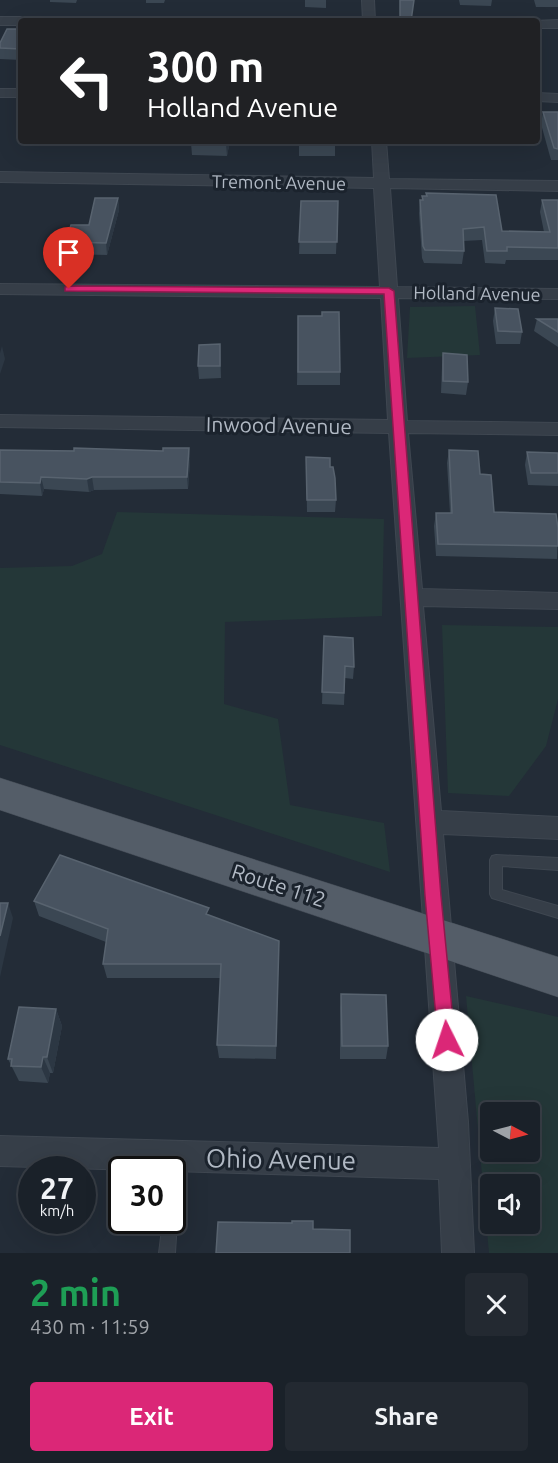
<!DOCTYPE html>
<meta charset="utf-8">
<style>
:root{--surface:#1a2129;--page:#232931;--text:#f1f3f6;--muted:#9fa3a8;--line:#383e46;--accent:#db2777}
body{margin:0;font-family:Ubuntu,sans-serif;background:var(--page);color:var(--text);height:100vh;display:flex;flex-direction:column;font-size:22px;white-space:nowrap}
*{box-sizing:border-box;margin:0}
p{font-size:20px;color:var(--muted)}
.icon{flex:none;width:33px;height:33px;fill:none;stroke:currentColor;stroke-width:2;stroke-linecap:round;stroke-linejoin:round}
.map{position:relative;height:1253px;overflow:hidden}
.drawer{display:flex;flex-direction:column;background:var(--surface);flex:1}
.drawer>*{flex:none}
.top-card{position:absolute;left:18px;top:18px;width:522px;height:126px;border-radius:6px;box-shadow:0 6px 24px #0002,0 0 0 2px var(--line);background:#202124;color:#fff;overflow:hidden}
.needle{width:39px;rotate:96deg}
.fabs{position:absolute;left:480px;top:1102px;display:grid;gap:12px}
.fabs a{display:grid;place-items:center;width:60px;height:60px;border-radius:6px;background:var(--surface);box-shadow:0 6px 24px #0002,0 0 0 2px var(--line);font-size:30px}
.speed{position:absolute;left:18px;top:1156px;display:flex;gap:12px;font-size:30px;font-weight:700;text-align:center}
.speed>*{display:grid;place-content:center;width:78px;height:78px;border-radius:50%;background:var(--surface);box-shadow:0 6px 24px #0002,0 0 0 2px var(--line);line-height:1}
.speed small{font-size:15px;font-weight:400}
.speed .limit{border:3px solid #111;border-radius:9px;background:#fff;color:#111}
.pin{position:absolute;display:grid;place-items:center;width:51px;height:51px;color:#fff;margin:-62px -26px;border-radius:50% 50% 50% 0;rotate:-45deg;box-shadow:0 0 6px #0007}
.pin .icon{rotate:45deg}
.me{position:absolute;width:66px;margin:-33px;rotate:356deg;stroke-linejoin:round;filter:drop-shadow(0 0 4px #0008)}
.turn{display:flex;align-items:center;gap:21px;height:126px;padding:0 30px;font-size:27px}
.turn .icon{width:78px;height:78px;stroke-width:2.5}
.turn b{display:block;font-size:42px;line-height:51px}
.round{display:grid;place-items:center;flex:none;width:63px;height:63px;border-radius:6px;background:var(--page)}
.head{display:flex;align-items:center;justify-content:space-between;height:102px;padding:0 30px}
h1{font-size:36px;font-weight:700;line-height:45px;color:#1e9e55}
.action{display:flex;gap:12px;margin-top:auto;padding:12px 30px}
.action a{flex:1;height:69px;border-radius:6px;background:var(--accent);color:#fff;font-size:24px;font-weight:700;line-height:69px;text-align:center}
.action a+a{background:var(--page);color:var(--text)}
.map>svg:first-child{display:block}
</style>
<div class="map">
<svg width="558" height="1253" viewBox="0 0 558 1253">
<rect width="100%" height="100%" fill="#232c37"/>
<!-- green -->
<g fill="#243738" fill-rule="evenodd">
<polygon points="475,306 480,355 407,358 410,307"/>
<polygon points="117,512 384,519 382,616 225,622 224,704 278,719 290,805 384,823 390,872 0,745 0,568 72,566 102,554"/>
<polygon points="442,625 558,627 558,699 546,746 509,796 448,793"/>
<path d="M466,996l92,21v236h-69zM490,1113h40v39h-40zM490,1185h40v39h-40z"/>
</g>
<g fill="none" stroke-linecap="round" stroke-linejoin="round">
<defs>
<g id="service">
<polygon points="496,855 558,858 558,870 502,866 502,890 558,906 558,918 492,898 490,894 490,860 492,856"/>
<path d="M175,1150l5,2c4,10 2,31 -3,41l-5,2v-25h-6l4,-18z"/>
<polygon points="172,1215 175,1216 177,1221 175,1253 159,1253 163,1221 172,1221"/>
</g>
<g id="minor">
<polygon points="362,0 374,0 375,21 363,21"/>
<polygon points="0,17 21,17 27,21 21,21 21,25 0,25"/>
<polygon points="558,20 558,28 537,28 537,21 534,21"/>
<rect x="0" y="89" width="21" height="8"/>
<polygon points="537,93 558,94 558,102 537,101"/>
<polygon points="372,141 386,141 389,179 558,181 558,191 390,188 397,287 558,289 558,299 398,298 407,421 558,423 558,435 408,433 422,589 558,593 558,609 423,606 441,811 558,817 558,839 443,834 468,1122 474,1253 442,1253 439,1179 0,1166 0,1136 439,1148 389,433 0,427 0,415 388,420 381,298 0,294 0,284 380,287 374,188 0,182 0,172 374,178"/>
</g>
<polygon id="primary" points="0,778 558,957 558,997 0,810"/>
</defs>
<!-- service casing -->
<use href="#service" stroke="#3f4751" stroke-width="2"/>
<!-- minor casing -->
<use href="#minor" stroke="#3f4751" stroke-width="2"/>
<!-- primary casing -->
<use href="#primary" stroke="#3f4751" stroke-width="1"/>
<!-- service -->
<use href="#service" fill="#363e48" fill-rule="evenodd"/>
<!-- minor -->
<use href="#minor" fill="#363e48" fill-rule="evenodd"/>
<!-- primary -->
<use href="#primary" fill="#545d68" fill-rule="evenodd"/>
</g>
<!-- wall -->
<g fill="#3b4753">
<polygon points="50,0 77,0 76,3 50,2"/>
<polygon points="146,0 165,0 164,3 146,3"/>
<polygon points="305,0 326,0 326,8 305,7"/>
<polygon points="459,0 492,0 491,6 460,5"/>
<polygon points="534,0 558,0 558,7 536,7"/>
<polygon points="21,29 21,60 0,59 0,43"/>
<polygon points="543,112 558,112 558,160 551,160 541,124"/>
<polygon points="230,141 227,156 192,155 191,143"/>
<rect x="299" y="141" width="36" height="15"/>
<polygon points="426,193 502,231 544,232 540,212 542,200 558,200 558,260 506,260 505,264 485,263 482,240 463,241 464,251 462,264 424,263 422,258 419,213 420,200 422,200 422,196 426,196"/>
<polygon points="118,198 119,210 107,255 67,254 65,242 89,225"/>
<polygon points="301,201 338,201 336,254 299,254"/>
<polygon points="495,308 522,332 520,344 496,344 493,321"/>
<polygon points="298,316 340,372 340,385 297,385"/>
<polygon points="537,319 558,319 558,347 534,331"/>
<polygon points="220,344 221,378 199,379 198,366"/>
<polygon points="443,353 468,382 466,395 441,393 442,366"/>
<polygon points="189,448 190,461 188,489 94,490 89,492 44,489 42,496 0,494 0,450 163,451"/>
<polygon points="449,450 480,474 494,512 558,528 557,559 436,556 434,526 436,513 450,513 447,463"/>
<polygon points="527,452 558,453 558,486 528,485 525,465"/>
<polygon points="306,457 330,467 336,500 335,512 307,512"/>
<polygon points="324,636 354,667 353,679 345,678 344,705 322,704"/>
<polygon points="34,901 209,916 279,941 276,1059 219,1058 217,1045 221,978 107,978 103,964 106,942 39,916"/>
<polygon points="341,994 388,1046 386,1059 340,1059 340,1008"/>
<polygon points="56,1009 62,1026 53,1073 50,1073 48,1083 19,1081 8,1059"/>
</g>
<!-- shaded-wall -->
<g fill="#2c3743">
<polygon points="227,141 230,141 227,156 226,144"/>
<polygon points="118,198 119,210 107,255 106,243"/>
<polygon points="2,346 5,359 0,374 0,353"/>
<polygon points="189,448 190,461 188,489 187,477"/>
<polygon points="41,477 44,489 42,496 40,483"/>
<polygon points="92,477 94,490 89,492 87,479"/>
<polygon points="8,903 13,918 0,977 0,936"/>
<polygon points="56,1009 62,1026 53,1073 47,1057"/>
<polygon points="43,1057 50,1073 48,1083 41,1067"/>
</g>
<!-- building -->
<g fill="#485360" stroke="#58636f" stroke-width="1.5">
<polygon points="400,0 414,0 411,21 400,21"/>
<polygon points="7,29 21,29 21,49 0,48 0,43"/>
<polygon points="543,112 558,112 558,149 554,148"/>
<polygon points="192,141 227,141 226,144 191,143"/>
<rect x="299" y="141" width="36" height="3"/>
<polygon points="426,193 496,195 502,231 550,232 542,200 558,200 558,248 507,247 507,251 487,251 484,227 463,229 464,251 425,250 423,246 420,200 423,200 422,196 427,196"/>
<polygon points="95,198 118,198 106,243 65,242 71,225 89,225"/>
<polygon points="301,201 338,201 337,242 299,242"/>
<polygon points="495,308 518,309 522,332 498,331"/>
<polygon points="322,312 339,312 340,372 298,372 298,316 322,316"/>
<polygon points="537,319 558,319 558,332"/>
<polygon points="220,344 220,366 198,366 199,345"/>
<polygon points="443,353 467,355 468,382 443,381"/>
<polygon points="74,448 163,451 163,448 189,448 187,477 92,477 87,479 41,477 40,483 0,482 0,450 74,451"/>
<polygon points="449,450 478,451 480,474 491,475 494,512 556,514 558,528 558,546 438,544 436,513 452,513"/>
<polygon points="527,452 558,453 558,473 531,473"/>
<polygon points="306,457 330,458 330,467 333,467 335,478 336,500 307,500"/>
<polygon points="324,636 353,638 354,667 345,666 344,693 322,692"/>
<polygon points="60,855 209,908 206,914 279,941 276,1046 217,1045 221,964 103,964 108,929 34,901"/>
<polygon points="0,903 8,903 0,936"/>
<polygon points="341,994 386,995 388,1046 342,1046"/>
<polygon points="19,1007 56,1009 47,1057 43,1057 41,1067 11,1066 12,1059 8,1059"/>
<polygon points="292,1221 313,1221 313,1229 350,1230 350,1253 216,1253 218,1222 292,1223"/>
</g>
<!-- route -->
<polygon fill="#db2777" stroke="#8e194d" stroke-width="1.5" points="69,286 389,288 394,291 441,896 455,1040 453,1046 447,1049 440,1046 438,1040 425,896 384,294 65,291 65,287"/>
<g text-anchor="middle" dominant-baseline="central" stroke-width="6" stroke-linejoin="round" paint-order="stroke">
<!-- far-street labels -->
<g font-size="18" fill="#b1b9c4" stroke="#1b232d">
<text transform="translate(279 182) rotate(1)">Tremont Avenue</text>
<text transform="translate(477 293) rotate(1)">Holland Avenue</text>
</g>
<!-- street labels -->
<g font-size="21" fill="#b1b9c4" stroke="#1b232d">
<text transform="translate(279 425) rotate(1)">Inwood Avenue</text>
<text transform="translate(279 885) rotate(18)">Route 112</text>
</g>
<!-- near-street labels -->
<g font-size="26" fill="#b1b9c4" stroke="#1b232d">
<text transform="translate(281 1159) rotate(1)">Ohio Avenue</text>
</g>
</g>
</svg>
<div class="fabs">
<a><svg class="needle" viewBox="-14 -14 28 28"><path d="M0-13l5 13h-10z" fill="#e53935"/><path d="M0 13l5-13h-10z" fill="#9fa3a8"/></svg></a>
<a><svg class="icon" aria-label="sound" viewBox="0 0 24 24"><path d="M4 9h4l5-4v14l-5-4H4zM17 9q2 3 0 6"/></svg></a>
</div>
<div class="speed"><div>27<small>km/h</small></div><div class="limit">30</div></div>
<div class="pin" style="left:69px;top:289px;background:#d93025"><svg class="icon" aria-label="arrive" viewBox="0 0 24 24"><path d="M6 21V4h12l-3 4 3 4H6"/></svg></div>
<svg class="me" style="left:447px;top:1040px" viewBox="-20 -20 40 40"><circle r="19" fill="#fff"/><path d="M0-13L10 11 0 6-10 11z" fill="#db2777"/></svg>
<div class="top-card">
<div class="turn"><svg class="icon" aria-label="left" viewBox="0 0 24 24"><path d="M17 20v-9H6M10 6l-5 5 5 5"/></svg><div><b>300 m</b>Holland Avenue</div></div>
</div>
</div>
<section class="drawer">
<div class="head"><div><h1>2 min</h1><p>430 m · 11:59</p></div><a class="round"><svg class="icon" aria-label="close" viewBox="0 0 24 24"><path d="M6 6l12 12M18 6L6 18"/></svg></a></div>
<div class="action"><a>Exit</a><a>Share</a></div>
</section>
